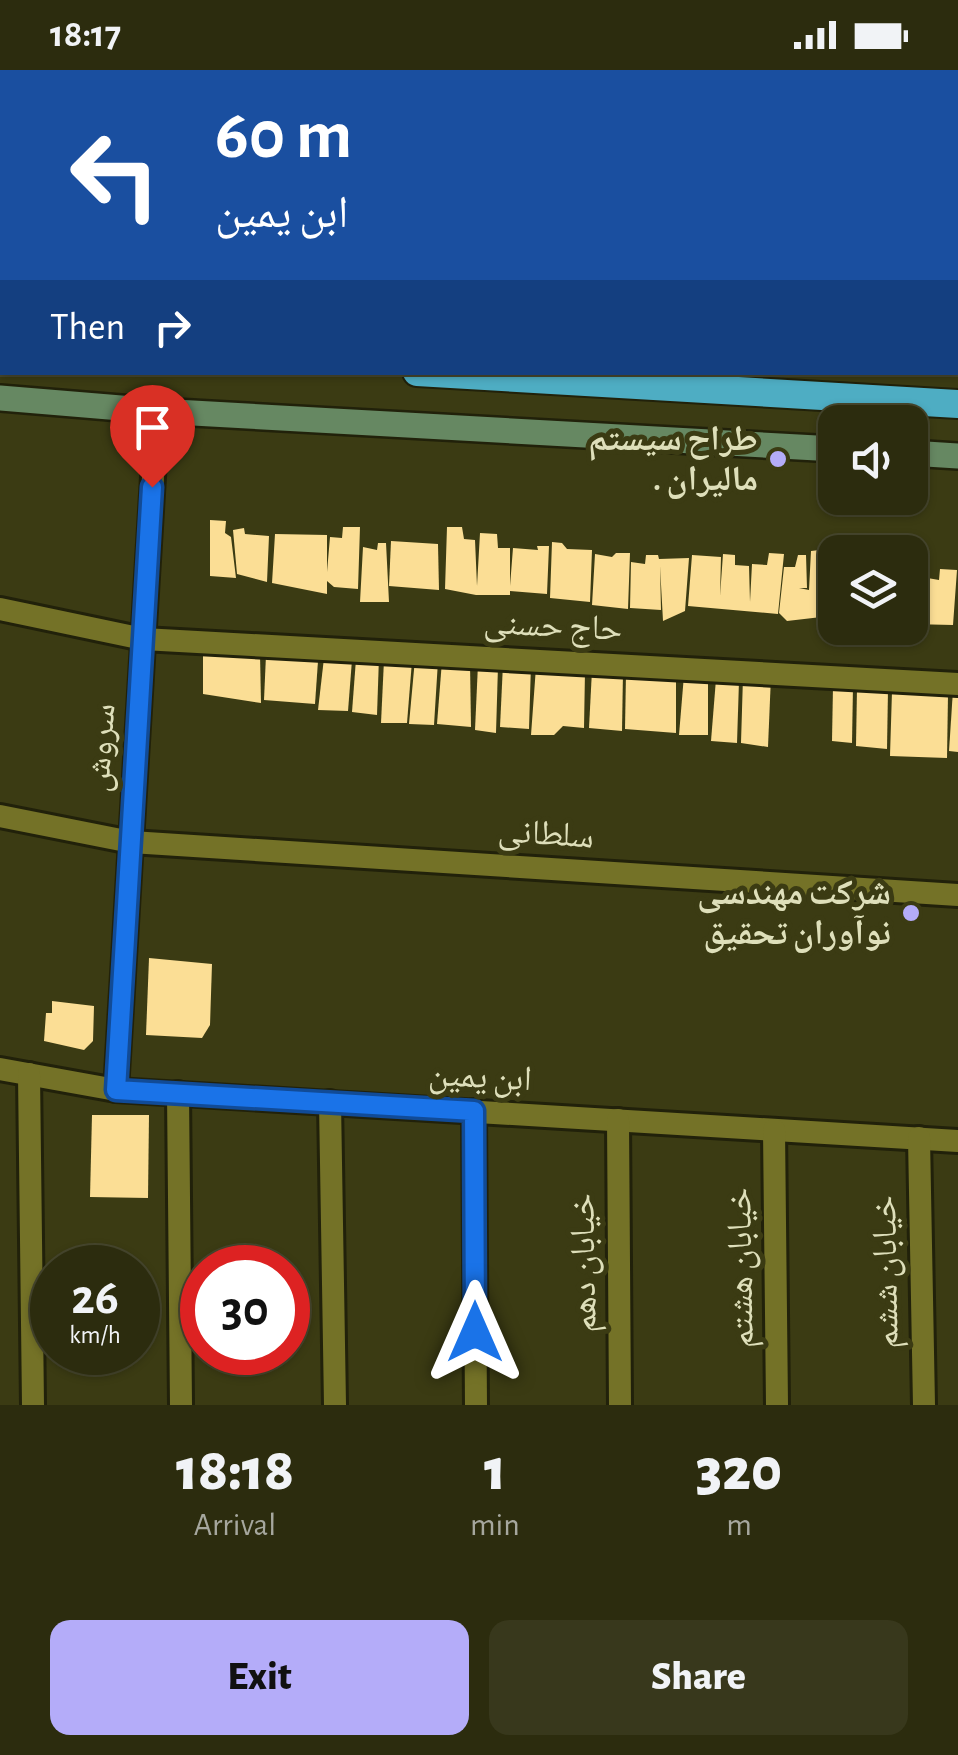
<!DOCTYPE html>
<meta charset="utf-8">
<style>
:root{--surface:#2c2c0e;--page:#38381c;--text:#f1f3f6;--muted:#a6a79e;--line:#48482e;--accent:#b4acf9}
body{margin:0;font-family:"Alegreya Sans","Noto Naskh Arabic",sans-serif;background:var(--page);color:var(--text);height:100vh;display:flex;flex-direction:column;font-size:38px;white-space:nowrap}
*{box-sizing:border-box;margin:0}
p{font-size:32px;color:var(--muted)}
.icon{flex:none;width:55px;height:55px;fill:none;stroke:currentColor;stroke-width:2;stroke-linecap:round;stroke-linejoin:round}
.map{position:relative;height:1335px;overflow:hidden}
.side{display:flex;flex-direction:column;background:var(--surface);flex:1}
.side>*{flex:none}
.banner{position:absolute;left:0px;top:0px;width:960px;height:305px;box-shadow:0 2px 8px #0004,0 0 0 2px var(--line);background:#1a4fa0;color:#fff;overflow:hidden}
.tools{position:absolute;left:818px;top:335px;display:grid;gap:20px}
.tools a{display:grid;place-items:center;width:110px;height:110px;border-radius:20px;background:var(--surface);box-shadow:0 2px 8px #0004,0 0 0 2px var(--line);font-size:50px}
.speed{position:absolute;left:30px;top:1175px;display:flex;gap:20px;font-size:50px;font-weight:700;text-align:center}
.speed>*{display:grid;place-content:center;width:130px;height:130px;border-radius:50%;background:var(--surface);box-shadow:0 2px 8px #0004,0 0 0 2px var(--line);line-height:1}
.speed small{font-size:25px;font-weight:400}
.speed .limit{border:15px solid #d22;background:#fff;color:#111}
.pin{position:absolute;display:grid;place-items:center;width:85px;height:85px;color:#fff;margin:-102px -42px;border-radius:50% 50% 50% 0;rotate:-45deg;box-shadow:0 0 10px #0007}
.pin .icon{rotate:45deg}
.me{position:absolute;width:110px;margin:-55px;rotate:0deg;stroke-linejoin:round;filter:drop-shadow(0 0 8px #0008)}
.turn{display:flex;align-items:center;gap:35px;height:210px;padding:0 50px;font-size:45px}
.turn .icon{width:130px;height:130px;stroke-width:2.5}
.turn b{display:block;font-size:70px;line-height:85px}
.then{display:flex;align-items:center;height:95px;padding:0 50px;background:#0003;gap:20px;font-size:38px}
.eta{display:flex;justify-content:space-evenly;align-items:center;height:170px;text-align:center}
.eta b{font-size:60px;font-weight:800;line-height:70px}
.action{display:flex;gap:20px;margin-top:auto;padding:20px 50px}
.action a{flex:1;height:115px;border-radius:20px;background:var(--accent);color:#111;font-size:40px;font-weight:800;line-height:115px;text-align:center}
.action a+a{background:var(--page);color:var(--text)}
.status{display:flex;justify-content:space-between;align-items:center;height:70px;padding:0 50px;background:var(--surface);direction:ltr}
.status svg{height:28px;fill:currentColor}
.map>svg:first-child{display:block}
</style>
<div class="status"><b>18:17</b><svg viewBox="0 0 49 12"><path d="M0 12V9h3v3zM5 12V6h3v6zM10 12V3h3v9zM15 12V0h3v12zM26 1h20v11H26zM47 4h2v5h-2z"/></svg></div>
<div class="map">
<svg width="958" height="1335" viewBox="0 0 958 1335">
<rect width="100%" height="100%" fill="#3b3b13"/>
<!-- building -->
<g fill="#fbde95">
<polygon points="210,450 226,451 225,463 231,467 236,508 210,506"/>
<polygon points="343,457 360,457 358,519 334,517 327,511 327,524 272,513 275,464 327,465 327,502 330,467 342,468"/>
<polygon points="447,457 462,457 464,469 475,470 477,516 480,463 497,464 498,478 510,478 510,516 513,478 538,480 537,476 549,476 547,524 510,521 510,525 476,525 445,519"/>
<polygon points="244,458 245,464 269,466 267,512 237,504 233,460"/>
<polygon points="391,471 438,474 439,520 389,516"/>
<polygon points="552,472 562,473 567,479 592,480 590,532 550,528"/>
<polygon points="378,473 386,473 389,532 360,532 363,477 377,480"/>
<polygon points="828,479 824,534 830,546 787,551 779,543 784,497 795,497 798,485 806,485 807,518 799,518 809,520 811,481"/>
<polygon points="616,483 630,483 628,539 592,535 595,484 612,487"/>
<polygon points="769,483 784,484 778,544 688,536 692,485 721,487 720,526 723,484 735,485 735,495 749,496 750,532 752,494 767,495"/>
<polygon points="646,485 658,485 659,489 689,488 685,541 663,551 660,496 661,540 630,538 631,492 645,494"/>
<polygon points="830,488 835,488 835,542 829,535"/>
<polygon points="940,499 957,500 953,555 910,554 910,505 939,510"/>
<polygon points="203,581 260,584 261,633 203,624"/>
<polygon points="266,585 318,591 315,634 264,630"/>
<polygon points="379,587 377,645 352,642 356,589"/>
<polygon points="324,588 352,590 348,641 318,640"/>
<polygon points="415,589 438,591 434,655 409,654"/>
<polygon points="384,590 412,591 407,653 381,653"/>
<polygon points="442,591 470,593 471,657 437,654"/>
<polygon points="478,594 498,596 496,663 475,660"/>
<polygon points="503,594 531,594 529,659 500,657"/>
<polygon points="536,597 585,601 584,658 563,656 554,665 531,665"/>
<polygon points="592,600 623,602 622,661 589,658"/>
<polygon points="626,603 676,607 676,663 625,659"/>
<polygon points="708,604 708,665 679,665 684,605"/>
<polygon points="771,606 768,677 741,673 743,607"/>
<polygon points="716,609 739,611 737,673 711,671"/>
<polygon points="833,616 853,616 852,673 832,671"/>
<polygon points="857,618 888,619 887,679 856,676"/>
<polygon points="953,620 958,621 958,682 949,681"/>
<polygon points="892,621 948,624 947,688 890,686"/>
<polygon points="149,888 212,894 210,955 202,968 146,965"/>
<polygon points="52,931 94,936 93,971 84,980 44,971 46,943 52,943"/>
<polygon points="92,1045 149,1045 148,1128 90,1127"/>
</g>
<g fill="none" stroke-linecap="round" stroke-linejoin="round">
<defs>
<g id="minor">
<polyline points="566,2 566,0"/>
<polyline points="0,80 2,81"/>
<polyline points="0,539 143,569 958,614"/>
<polyline points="0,746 131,772 958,825"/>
<polyline points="0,999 116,1020 958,1071"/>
<polyline points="29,1004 33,1335"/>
<polyline points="116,1020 157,341"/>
<polyline points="178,1023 181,1335"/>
<polyline points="330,1032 335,1335"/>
<polyline points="474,1041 476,1335"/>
<polyline points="618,1050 620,1335"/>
<polyline points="774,1060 777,1335"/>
<polyline points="919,1068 924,1335"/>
</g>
<g id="secondary">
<polyline points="0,328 157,341 835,379"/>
<polyline points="910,383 958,386"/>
</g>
<g id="trunk">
<polyline points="0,213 2,214"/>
<polyline points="0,279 2,279"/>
<polyline points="417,302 958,334"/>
</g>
</defs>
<!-- minor casing -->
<use href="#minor" stroke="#21210a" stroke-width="28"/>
<!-- secondary casing -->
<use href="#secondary" stroke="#21210a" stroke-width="30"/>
<!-- trunk casing -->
<use href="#trunk" stroke="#21210a" stroke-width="32"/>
<!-- minor -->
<use href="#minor" stroke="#747227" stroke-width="22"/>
<!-- secondary -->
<use href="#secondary" stroke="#668862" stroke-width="25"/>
<!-- trunk -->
<use href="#trunk" stroke="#4eadc3" stroke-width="28"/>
</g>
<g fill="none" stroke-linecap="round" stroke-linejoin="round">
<defs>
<polyline id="route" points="152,417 116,1020 474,1041 475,1262"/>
</defs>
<!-- route casing -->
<use href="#route" stroke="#114b97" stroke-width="25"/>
<!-- route -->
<use href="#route" stroke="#1a73e8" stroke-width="18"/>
</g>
<!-- markers -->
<g fill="#b4acf9" stroke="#3b3b13" stroke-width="4">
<circle cx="778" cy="389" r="10"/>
<circle cx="911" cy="843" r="10"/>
</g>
<g text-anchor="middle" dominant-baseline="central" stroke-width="10" stroke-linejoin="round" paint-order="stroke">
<!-- poi labels -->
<g font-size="35" font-weight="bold" fill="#dedfba" stroke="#3b3b13" text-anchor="end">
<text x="758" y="369">طراح سیستم<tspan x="758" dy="40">. مالیران</tspan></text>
<text x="891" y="823">شرکت مهندسی<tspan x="891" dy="40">نوآوران تحقیق</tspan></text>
</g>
<!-- street labels -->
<g font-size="35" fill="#dedfba" stroke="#3b3b13">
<text transform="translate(553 556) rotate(3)">حاج حسنی</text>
<text transform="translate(101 678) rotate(-86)">سروش</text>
<text transform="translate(546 764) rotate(4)">سلطانی</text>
<text transform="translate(480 1007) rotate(3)">ابن یمین</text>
<text transform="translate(584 1193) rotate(-91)">خیابان دهم</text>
<text transform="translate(741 1198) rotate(-91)">خیابان هشتم</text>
<text transform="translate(886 1202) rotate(-91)">خیابان ششم</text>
</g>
</g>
</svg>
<div class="tools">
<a><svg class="icon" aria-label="sound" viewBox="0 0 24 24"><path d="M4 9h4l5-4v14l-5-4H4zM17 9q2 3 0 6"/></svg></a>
<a><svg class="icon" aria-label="layers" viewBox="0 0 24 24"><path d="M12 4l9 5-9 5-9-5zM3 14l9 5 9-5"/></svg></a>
</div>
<div class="speed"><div>26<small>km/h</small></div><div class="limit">30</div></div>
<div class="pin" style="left:152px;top:417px;background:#d93025"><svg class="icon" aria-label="arrive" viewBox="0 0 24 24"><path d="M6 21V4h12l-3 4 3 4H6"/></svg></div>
<svg class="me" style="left:475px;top:1262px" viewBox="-20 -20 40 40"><path d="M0-17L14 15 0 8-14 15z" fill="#1a73e8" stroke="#fff" stroke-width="4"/></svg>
<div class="banner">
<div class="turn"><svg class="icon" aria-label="left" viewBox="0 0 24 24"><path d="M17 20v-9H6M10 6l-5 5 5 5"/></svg><div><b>60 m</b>ابن یمین</div></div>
<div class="then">Then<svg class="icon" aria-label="right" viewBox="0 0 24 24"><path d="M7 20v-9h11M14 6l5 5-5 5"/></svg></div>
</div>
</div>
<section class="side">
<div class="eta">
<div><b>18:18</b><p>Arrival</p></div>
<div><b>1</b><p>min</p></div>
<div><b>320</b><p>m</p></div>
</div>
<div class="action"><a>Exit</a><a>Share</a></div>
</section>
